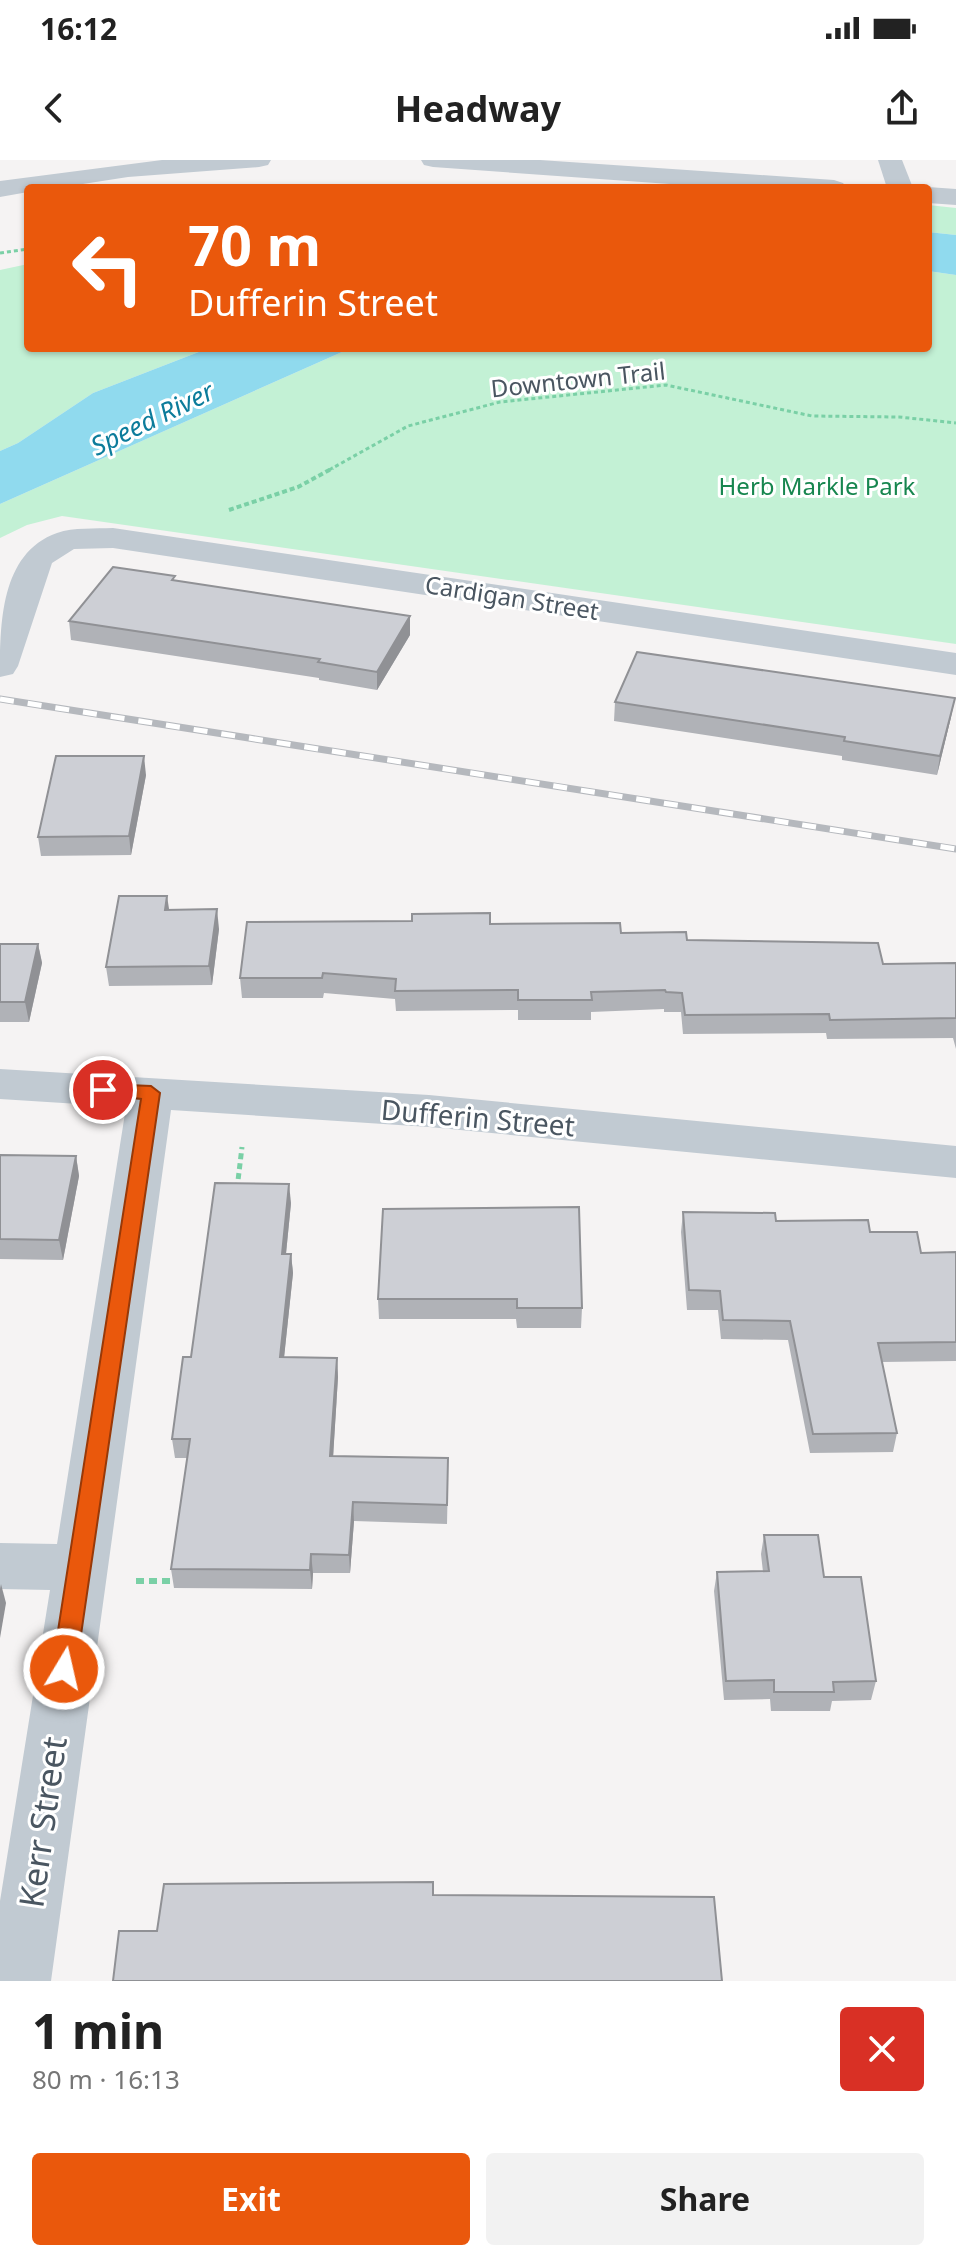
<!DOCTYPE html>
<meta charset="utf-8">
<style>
:root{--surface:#fff;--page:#f2f2f2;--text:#222;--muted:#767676;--accent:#ea580c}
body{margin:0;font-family:"Noto Sans",sans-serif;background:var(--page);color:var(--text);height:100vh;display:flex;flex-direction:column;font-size:30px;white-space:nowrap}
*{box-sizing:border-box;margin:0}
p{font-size:26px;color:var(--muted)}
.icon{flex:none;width:44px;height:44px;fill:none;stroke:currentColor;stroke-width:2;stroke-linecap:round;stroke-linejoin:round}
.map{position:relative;height:1821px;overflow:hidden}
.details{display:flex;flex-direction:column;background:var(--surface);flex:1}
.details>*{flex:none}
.banner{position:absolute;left:24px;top:24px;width:908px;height:168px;border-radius:8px;box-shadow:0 2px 6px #0004;background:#ea580c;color:#fff;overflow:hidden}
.pin{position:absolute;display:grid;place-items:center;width:68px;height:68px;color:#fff;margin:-34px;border:4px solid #fff;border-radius:50%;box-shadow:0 2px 8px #0007}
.me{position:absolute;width:88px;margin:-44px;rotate:9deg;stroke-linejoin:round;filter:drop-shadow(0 0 6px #0008)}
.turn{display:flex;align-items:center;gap:28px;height:168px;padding:0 32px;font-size:36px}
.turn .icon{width:104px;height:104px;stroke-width:2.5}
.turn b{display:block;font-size:56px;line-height:68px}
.round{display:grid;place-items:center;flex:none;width:84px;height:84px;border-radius:8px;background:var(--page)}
.head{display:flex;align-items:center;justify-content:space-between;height:136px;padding:0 32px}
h1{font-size:48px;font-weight:700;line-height:60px}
.cta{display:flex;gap:16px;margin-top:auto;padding:16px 32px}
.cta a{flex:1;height:92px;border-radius:8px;background:var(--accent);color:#fff;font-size:32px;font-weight:700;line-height:92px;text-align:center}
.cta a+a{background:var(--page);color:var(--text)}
.status{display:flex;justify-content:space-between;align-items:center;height:56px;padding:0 40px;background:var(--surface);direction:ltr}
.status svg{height:22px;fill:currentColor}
header{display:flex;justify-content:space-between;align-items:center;height:104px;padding:0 32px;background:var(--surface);font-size:36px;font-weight:700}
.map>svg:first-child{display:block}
</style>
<div class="status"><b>16:12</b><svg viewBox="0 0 49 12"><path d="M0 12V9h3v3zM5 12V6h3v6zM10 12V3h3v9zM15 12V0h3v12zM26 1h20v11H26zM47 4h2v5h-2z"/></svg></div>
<header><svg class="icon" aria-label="back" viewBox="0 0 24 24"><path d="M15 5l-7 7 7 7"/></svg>Headway<svg class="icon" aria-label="share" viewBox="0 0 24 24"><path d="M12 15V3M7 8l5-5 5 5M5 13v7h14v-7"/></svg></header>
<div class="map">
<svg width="956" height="1821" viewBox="0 0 956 1821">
<rect width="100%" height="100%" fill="#f5f3f3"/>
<!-- green -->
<g fill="#c3f1d5">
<polygon points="928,45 956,48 956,75 928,72"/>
<polygon points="28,104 28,188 209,188 93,233 18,283 0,291 0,110"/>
<polygon points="928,111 956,115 956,484 62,356 27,365 0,378 0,344 351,188 928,188"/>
</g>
<!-- water -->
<g fill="#90daee">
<polygon points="928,72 956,75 956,115 928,111"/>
<polygon points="209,188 351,188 0,344 0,291 18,283 93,233"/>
</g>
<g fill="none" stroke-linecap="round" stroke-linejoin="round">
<!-- path-far3 -->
<g stroke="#7ad0a6" stroke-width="3" stroke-dasharray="4 3" stroke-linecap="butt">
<polyline points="0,93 28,89"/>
<polyline points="329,310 408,266 500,242 666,225 812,256 899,257 956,263"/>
</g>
<!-- path-far2 -->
<polyline stroke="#7ad0a6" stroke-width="4" stroke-dasharray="5 3" stroke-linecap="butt" points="229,350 298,327 333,308"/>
<!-- path-far1 -->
<polyline stroke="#7ad0a6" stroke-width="5" stroke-dasharray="6 4" stroke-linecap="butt" points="237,1029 242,987"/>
<!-- path -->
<polyline stroke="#7ad0a6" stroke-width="6" stroke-dasharray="8 5" stroke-linecap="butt" points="136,1421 171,1421"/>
<!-- minor -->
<g fill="#c1cad2" fill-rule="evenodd">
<polygon points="162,0 271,0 268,5 259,7 128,17 57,28 28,28 28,32 0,37 0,21"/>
<polygon points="421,0 540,0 834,20 843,23 847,28 726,28 433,7 424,5"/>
<polygon points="878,0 902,0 913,28 887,28"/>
<polygon points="928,27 956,29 956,45 928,43 928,28 926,28"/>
<path d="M113,368l843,125v22l-843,-127 -39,1 -22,14 -34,103 -5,8 -13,3c0,-52 0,-124 57,-144 17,-6 38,-4 56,-5z"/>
<polygon points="0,909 429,935 956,986 956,1018 429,967 171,950 51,1821 0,1821 0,1741 50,1430 0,1429 0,1383 57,1384 126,947 0,939"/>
</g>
<defs>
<polyline id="rail" points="0,539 956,689"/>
</defs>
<!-- rail casing -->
<use href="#rail" stroke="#b5b8bd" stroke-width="7"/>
<!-- rail -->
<use href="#rail" stroke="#fff" stroke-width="5" stroke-dasharray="14" stroke-linecap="butt"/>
</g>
<!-- wall -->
<g fill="#b0b2b7">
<polygon points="176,421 410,456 410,475 377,530 319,520 319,518 71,480 69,461"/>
<polygon points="615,542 951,557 937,615 842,600 842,596 614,561"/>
<polygon points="146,615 131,695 41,696 38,677"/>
<polygon points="169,750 219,769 212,825 109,826 106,807"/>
<polygon points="490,764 687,780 883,804 956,803 956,889 953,878 827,879 826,873 683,874 681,852 664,852 664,849 591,852 591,860 518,860 518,850 396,851 395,839 324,833 323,838 242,838 240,818"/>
<polygon points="0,784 38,784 42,803 29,862 0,862"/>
<polygon points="0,995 76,996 79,1016 63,1100 0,1099"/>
<polygon points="291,1043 286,1094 291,1094 293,1113 284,1197 337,1198 338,1217 333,1296 448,1317 447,1364 354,1361 350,1413 313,1413 312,1429 174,1428 171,1409 187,1298 175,1298 172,1279 191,1197"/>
<polygon points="383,1049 582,1148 581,1168 517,1168 516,1159 379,1159 378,1139"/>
<polygon points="683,1052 870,1072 921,1093 956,1092 956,1201 882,1202 897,1273 893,1292 810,1293 788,1180 721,1179 718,1150 687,1150 681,1072"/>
<polygon points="764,1375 824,1417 876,1521 871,1540 832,1541 830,1551 771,1551 770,1539 724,1540 714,1431 717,1412 763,1412 761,1394"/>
</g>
<!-- shaded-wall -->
<g fill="#909195">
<polygon points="410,456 410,475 377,530 377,512"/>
<polygon points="955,538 951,557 937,615 940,596"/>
<polygon points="144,596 146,615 131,695 129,676"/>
<polygon points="167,736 170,755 165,750"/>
<polygon points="217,749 219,769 212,825 209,806"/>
<polygon points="38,784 42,803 29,862 25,842"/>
<polygon points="76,996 79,1016 63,1100 59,1080"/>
<polygon points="289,1024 291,1043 284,1113 282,1094"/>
<polygon points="291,1094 293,1113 282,1217 280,1197"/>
<polygon points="337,1198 338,1217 332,1315 330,1296"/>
<polygon points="353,1342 354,1361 350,1413 349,1395"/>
<polygon points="311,1394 313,1413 312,1429 310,1410"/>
<polygon points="1,1424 6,1443 0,1478 0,1429"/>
</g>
<!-- building -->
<g fill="#cdcfd5" stroke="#909195" stroke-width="2">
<polygon points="113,407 175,416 172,420 410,456 377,512 318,502 320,499 69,461"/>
<polygon points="637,492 955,538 940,596 844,581 845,577 615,542"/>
<polygon points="56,596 144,596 129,676 38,677"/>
<polygon points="119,736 167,736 165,750 217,749 209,806 106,807"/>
<polygon points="490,753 490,764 620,763 621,773 686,772 687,780 878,783 883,804 956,803 956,858 830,860 829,854 685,855 682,833 666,832 665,830 591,832 592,840 518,840 518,830 395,831 396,819 323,813 322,818 240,818 247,762 412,761 412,754"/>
<polygon points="0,784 38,784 25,842 0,842"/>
<polygon points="0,995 76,996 59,1080 0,1079"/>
<polygon points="215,1023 289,1024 282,1094 291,1094 280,1197 337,1198 330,1296 448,1298 447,1345 353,1342 349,1395 311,1394 310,1410 171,1409 190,1279 172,1279 183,1197 191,1197"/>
<polygon points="579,1047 582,1148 517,1148 517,1139 378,1139 383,1049"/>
<polygon points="683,1052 775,1053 776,1061 868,1060 870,1072 917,1072 921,1093 956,1092 956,1182 878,1183 897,1273 813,1274 790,1161 723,1160 720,1131 689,1130"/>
<polygon points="764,1375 818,1375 824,1417 861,1417 876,1521 833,1522 834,1532 774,1532 774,1520 726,1521 717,1412 769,1411"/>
<polygon points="433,1722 433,1735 714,1737 722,1821 113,1821 119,1771 157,1771 164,1724"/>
</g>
<!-- route -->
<polygon fill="#ea580c" stroke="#983908" stroke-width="2" points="103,924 151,926 160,933 76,1509 72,1516 64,1520 56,1516 52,1509 141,939 96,934 93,930"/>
<g text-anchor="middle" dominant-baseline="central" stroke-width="6" stroke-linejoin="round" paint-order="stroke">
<!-- far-street labels -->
<g font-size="24" fill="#4a5661" stroke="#fff">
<text transform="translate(578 219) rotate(-6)">Downtown Trail</text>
<text transform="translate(512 437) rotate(9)">Cardigan Street</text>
</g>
<!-- far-park labels -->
<g font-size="24" fill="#17864f" stroke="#fff">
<text x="817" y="325">Herb Markle Park</text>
</g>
<!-- far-water labels -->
<g font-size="26" font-style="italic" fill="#0c7c9b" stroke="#fff">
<text transform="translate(152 258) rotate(-26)">Speed River</text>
</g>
<!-- street labels -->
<g font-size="28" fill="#4a5661" stroke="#fff">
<text transform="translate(478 957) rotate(5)">Dufferin Street</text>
</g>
<!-- near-street labels -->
<g font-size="34" fill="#4a5661" stroke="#fff">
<text transform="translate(42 1662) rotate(-82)">Kerr Street</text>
</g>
</g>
</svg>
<div class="pin" style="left:103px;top:930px;background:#d93025"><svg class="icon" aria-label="arrive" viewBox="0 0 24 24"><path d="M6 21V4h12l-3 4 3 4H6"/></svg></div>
<svg class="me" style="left:64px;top:1509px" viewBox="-20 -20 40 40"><circle r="17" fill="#ea580c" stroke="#fff" stroke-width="3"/><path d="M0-11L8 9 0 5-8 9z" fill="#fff"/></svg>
<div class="banner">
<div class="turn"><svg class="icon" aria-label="left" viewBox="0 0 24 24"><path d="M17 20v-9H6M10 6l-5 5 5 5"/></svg><div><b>70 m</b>Dufferin Street</div></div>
</div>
</div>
<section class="details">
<div class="head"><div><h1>1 min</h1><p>80 m · 16:13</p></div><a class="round" style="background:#d93025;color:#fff"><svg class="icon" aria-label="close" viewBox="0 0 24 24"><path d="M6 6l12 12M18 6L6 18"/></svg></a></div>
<div class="cta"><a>Exit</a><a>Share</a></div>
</section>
